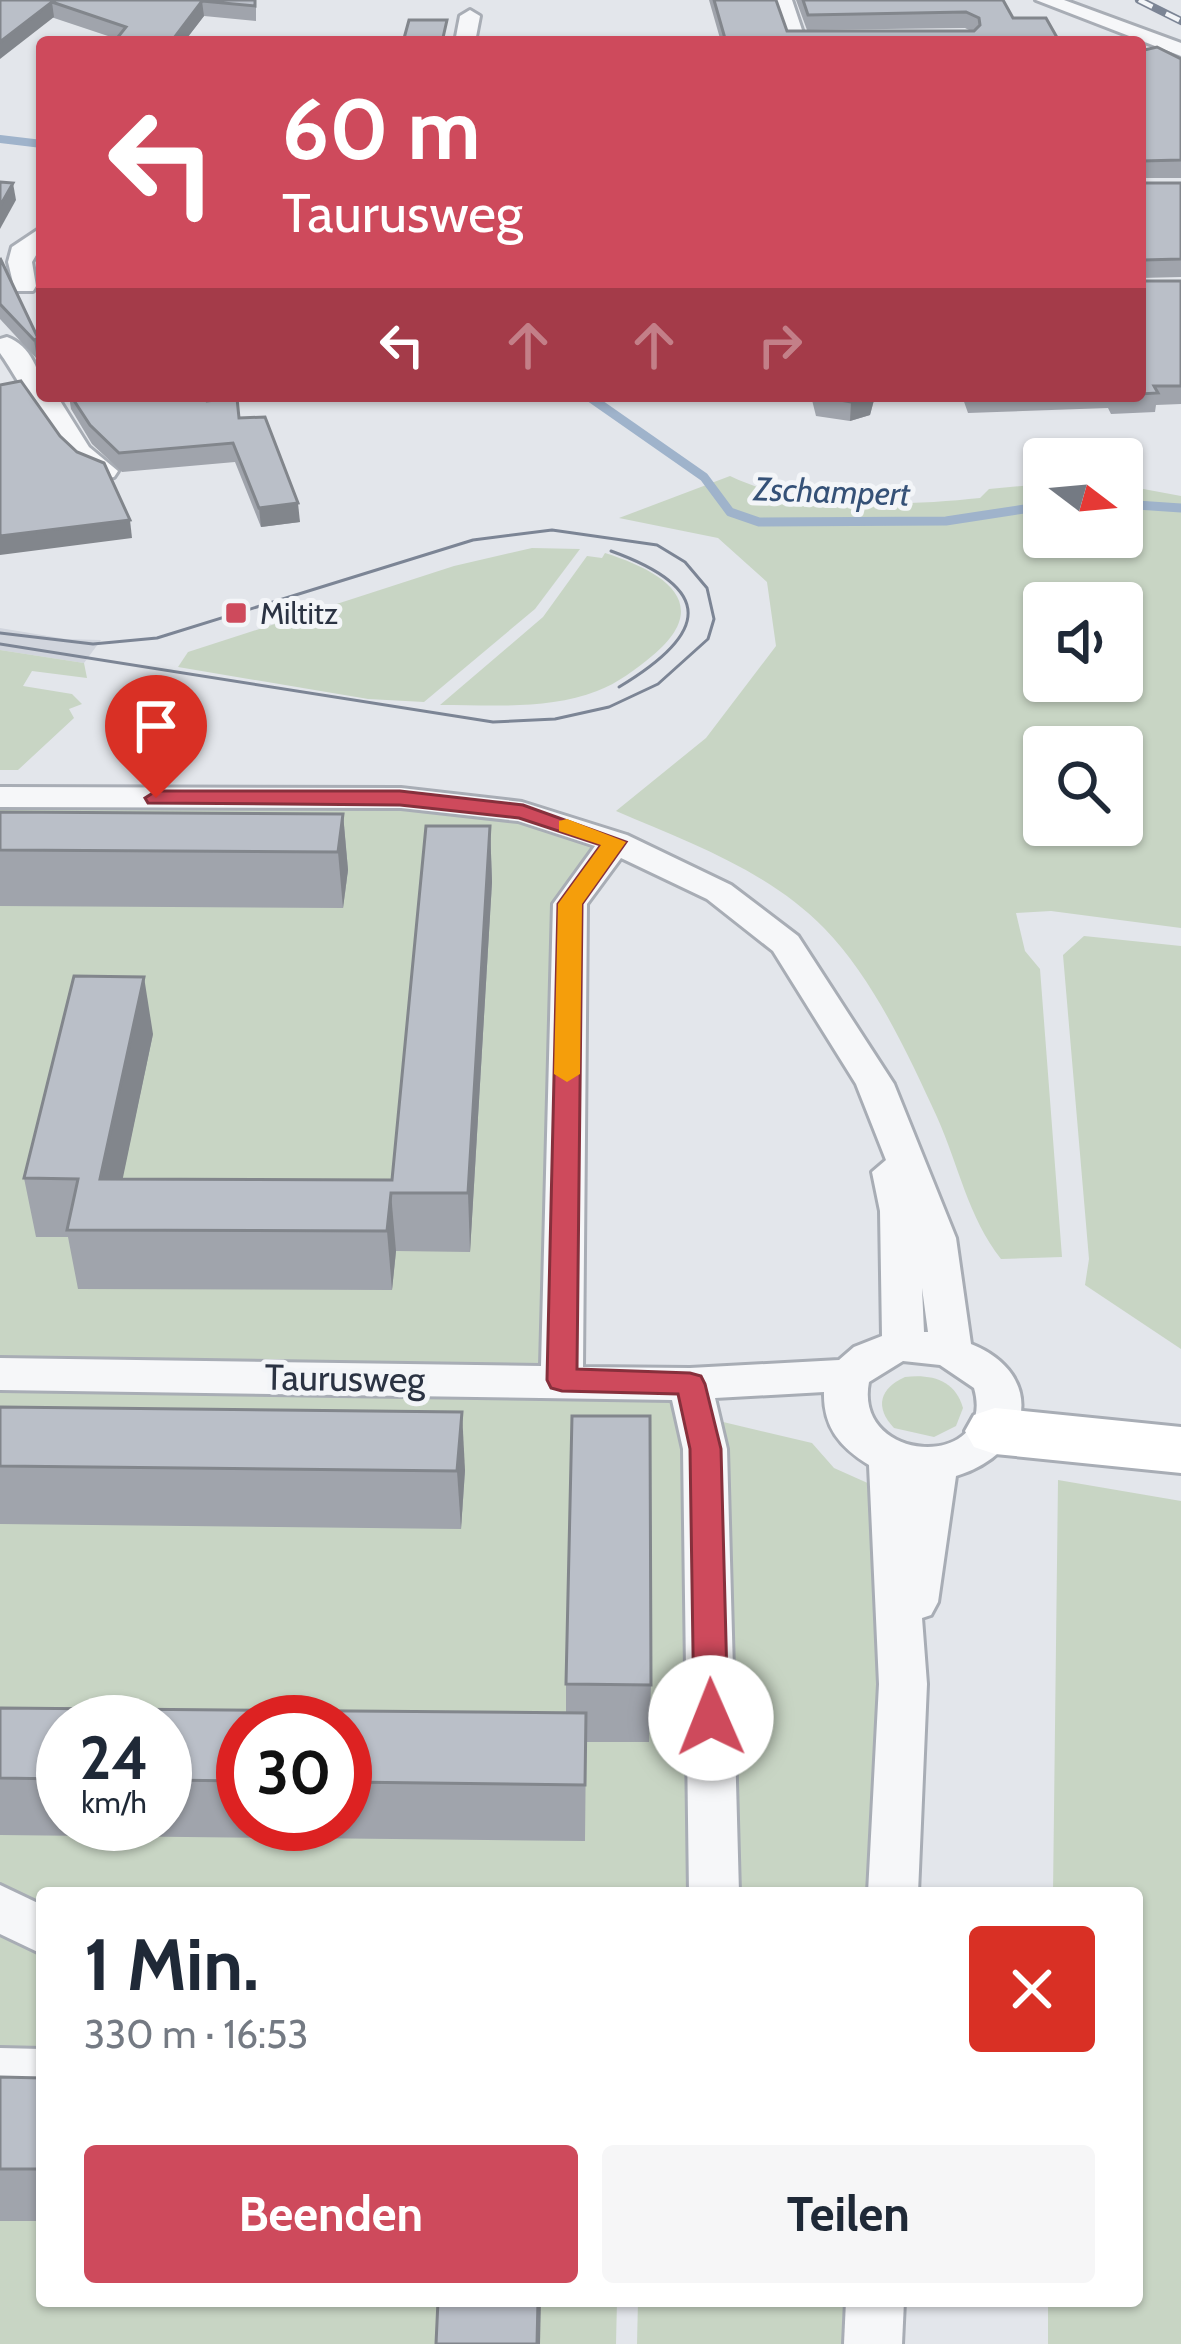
<!DOCTYPE html>
<html lang="de">
<meta charset="utf-8">
<style>
:root{--surface:#fff;--page:#f6f6f7;--text:#1f2937;--muted:#747a83;--accent:#ce4a5c}
body{margin:0;font-family:Cabin,sans-serif;background:var(--page);color:var(--text);height:100vh;display:flex;flex-direction:column;font-size:45px;white-space:nowrap}
*{box-sizing:border-box;margin:0}
p{font-size:39px;color:var(--muted)}
.icon{flex:none;width:66px;height:66px;fill:none;stroke:currentColor;stroke-width:2;stroke-linecap:round;stroke-linejoin:round}
.map{position:relative;flex:1;overflow:hidden}
.sheet{position:absolute;left:36px;top:1887px;width:1107px;height:420px;display:flex;flex-direction:column;background:var(--surface);border-radius:12px;box-shadow:0 3px 9px #0004}
.sheet>*{flex:none}
.top-card{position:absolute;left:36px;top:36px;width:1110px;height:366px;border-radius:12px;box-shadow:0 3px 9px #0004;background:#ce4a5c;color:#fff;overflow:hidden}
.needle{width:78px;rotate:106deg}
.fabs{position:absolute;left:1023px;top:438px;display:grid;gap:24px}
.fabs a{display:grid;place-items:center;width:120px;height:120px;border-radius:12px;background:var(--surface);box-shadow:0 3px 9px #0004;font-size:60px}
.speed{position:absolute;left:36px;top:1695px;display:flex;gap:24px;font-size:60px;font-weight:700;text-align:center}
.speed>*{display:grid;place-content:center;width:156px;height:156px;border-radius:50%;background:var(--surface);box-shadow:0 3px 9px #0004;line-height:1}
.speed small{font-size:30px;font-weight:400}
.speed .limit{border:18px solid #d22;background:#fff;color:#111}
.pin{position:absolute;display:grid;place-items:center;width:102px;height:102px;color:#fff;margin:-123px -51px;border-radius:50% 50% 50% 0;rotate:-45deg;box-shadow:0 0 12px #0007}
.pin .icon{rotate:45deg}
.me{position:absolute;width:132px;margin:-66px;rotate:359deg;stroke-linejoin:round;filter:drop-shadow(0 0 9px #0008)}
.turn{display:flex;align-items:center;gap:42px;height:252px;padding:0 48px;font-size:54px}
.turn .icon{width:156px;height:156px;stroke-width:2.5}
.turn b{display:block;font-size:84px;line-height:102px}
.lanes{display:flex;align-items:center;height:114px;padding:0 48px;background:#0003;justify-content:center;gap:60px;direction:ltr}
.lanes .off{opacity:.35}
.round{display:grid;place-items:center;flex:none;width:126px;height:126px;border-radius:12px;background:var(--page)}
.overview{display:flex;align-items:center;justify-content:space-between;height:204px;padding:0 48px}
h1{font-size:72px;font-weight:800;line-height:90px}
.action{display:flex;gap:24px;margin-top:auto;padding:24px 48px}
.action a{flex:1;height:138px;border-radius:12px;background:var(--accent);color:#fff;font-size:48px;font-weight:800;line-height:138px;text-align:center}
.action a+a{background:var(--page);color:var(--text)}
.map>svg:first-child{display:block}
</style>
<div class="map">
<svg width="1181" height="2344" viewBox="0 0 1181 2344">
<rect width="100%" height="100%" fill="#e3e6eb"/>
<!-- built -->
<polygon fill="#d1d5dd" points="0,628 66,639 101,640 84,663 0,650"/>
<!-- green -->
<g fill="#c8d5c4" fill-rule="evenodd">
<path d="M730,476c70,34 174,30 250,22l9,-9 55,-5v53h78v-52l59,11v432l-130,-17 -35,2 9,38 15,18 22,288 -61,2c-33,-42 -42,-93 -64,-142 -29,-63 -64,-139 -113,-189 -57,-58 -136,-86 -208,-117l90,-73 70,-92 -9,-64 -49,-44 -99,-20zM1044,603h78v78h-78zM1044,747h78v78h-78z"/>
<polygon points="532,548 580,549 535,609 424,702 368,699 178,667 188,652 454,566"/>
<path d="M605,553c57,18 111,50 47,103 -17,14 -34,27 -55,35 -49,19 -106,14 -157,14l103,-88 44,-61 15,2z"/>
<polygon points="0,650 84,663 87,678 32,671 23,686 72,694 82,704 69,709 74,718 18,770 0,770"/>
<path d="M0,797l401,1 121,14 93,30 -45,62 -8,475 128,5 24,509h-672v408h575l-1,43h-616zM63,1722h102v102h-102zM243,1722h102v102h-102z"/>
<polygon points="1084,936 1181,946 1181,1349 1085,1285 1089,1259 1063,955"/>
<path d="M905,1377c27,-3 50,3 58,31l-7,18 -22,11 -40,-9c-20,-21 -14,-40 11,-51z"/>
<polygon points="719,1421 812,1443 834,1468 881,1489 888,1626 870,1893 731,1893"/>
<polygon points="1058,1480 1181,1501 1181,2344 1048,2344 1048,2301 1137,2301 1137,1893 1053,1893"/>
<polygon points="638,2301 845,2301 843,2344 637,2344"/>
</g>
<g fill="none" stroke-linecap="round" stroke-linejoin="round">
<!-- stream-far1 -->
<polyline stroke="#9fb3cb" stroke-width="8" points="0,139 42,144"/>
<!-- stream -->
<g stroke="#9fb3cb" stroke-width="9">
<polyline points="588,396 704,477 730,512 759,522 946,521 1044,506"/>
<polyline points="1122,504 1181,508"/>
</g>
<defs>
<g id="street">
<polygon points="772,0 792,0 806,42 786,42"/>
<polygon points="1036,0 1064,0 1181,43 1181,56"/>
<polygon points="470,10 480,16 475,42 455,42 460,16"/>
<polygon points="42,227 42,245 32,262 36,286 33,291 15,291 8,262 12,247"/>
<path d="M7,337c23,8 35,36 35,59h15l32,51 29,24 -4,6c-41,10 -92,-94 -114,-124v-14z"/>
<path d="M0,787l401,1 121,14 105,33 104,50 67,51 96,148 62,154 15,106c77,31 61,109 -15,132l-18,126 -7,13 -9,3 5,66 -9,209h-50l11,-209 -10,-219c-29,-18 -46,-38 -45,-73l-109,6 12,51 12,444h-50l-6,-444 -11,-49 -672,-10v-32l541,8 12,-462 42,-58 -77,-25 -117,-13 -401,-1zM621,858l86,41 66,52 83,133 30,76 -14,12 8,39 2,125 -28,11 -15,13 -149,8 -107,-1 4,-463zM922,1288l6,44h-4zM903,1361l37,4 34,23c24,82 -121,77 -105,-6z"/>
<polygon points="0,1885 42,1905 42,1954 0,1934"/>
<polygon points="0,2048 42,2049 42,2099 0,2098"/>
<polygon points="846,2301 904,2301 902,2344 844,2344"/>
</g>
<polygon id="secondary" points="995,1408 1181,1427 1181,1473 995,1454 974,1447 965,1431 974,1415"/>
</defs>
<!-- street casing -->
<use href="#street" stroke="#a8adb5" stroke-width="6"/>
<!-- secondary casing -->
<use href="#secondary" stroke="#a8adb5" stroke-width="6"/>
<!-- street -->
<use href="#street" fill="#f6f7f9" fill-rule="evenodd"/>
<!-- secondary -->
<use href="#secondary" fill="#fff" fill-rule="evenodd"/>
<!-- tram -->
<g stroke="#7c8595" stroke-width="3">
<path d="M611,551c105,38 98,82 8,136"/>
<polyline points="0,633 93,644 157,638 473,540 552,530 657,545 685,562 707,588 714,619 708,639 658,684 609,707 555,719 493,722 0,644"/>
</g>
<defs>
<polyline id="rail" points="1139,0 1181,21"/>
</defs>
<!-- rail casing -->
<use href="#rail" stroke="#7c8595" stroke-width="8"/>
<!-- rail -->
<use href="#rail" stroke="#f3f5f8" stroke-width="4.5" stroke-dasharray="15" stroke-linecap="butt"/>
</g>
<!-- wall -->
<g fill="#a0a4ac" fill-rule="evenodd">
<polygon points="0,0 256,0 256,21 204,16 184,42 114,42 117,39"/>
<polygon points="709,0 776,0 787,31 971,31 965,28 807,30 796,0 1003,0 1013,18 1059,41 1086,42 721,42"/>
<polygon points="1140,51 1181,59 1181,178 1140,178"/>
<polygon points="1140,183 1181,183 1181,277 1140,278"/>
<polygon points="0,258 41,356 37,359 0,319"/>
<polygon points="1140,281 1181,281 1181,404 1156,405 1155,412 1111,414 1108,408 968,413 962,396 1140,396"/>
<polygon points="69,396 205,396 207,401 239,418 300,522 261,527 235,462 122,472 92,444 71,409"/>
<polygon points="811,396 875,396 870,415 850,421 816,416"/>
<polygon points="0,812 343,814 348,870 343,908 0,906"/>
<polygon points="490,826 492,882 470,1252 396,1251 392,1290 78,1289 68,1237 36,1237 24,1178 153,1034 122,1179 392,1180"/>
<polygon points="0,1407 465,1470 461,1529 0,1524"/>
<path d="M566,1684l85,1 -2,57h-63l-1,99 -585,-6v-127l566,5zM63,1722h102v102h-102zM243,1722h102v102h-102z"/>
<polygon points="0,2077 42,2078 42,2221 0,2221"/>
</g>
<!-- shaded-wall -->
<g fill="#82868c">
<polygon points="202,1 204,16 184,42 171,42"/>
<polygon points="52,2 54,17 0,59 0,42"/>
<polygon points="13,183 16,200 0,229 0,206"/>
<polygon points="38,338 41,356 37,359 34,340"/>
<polygon points="875,396 870,415 850,421 851,402"/>
<polygon points="298,503 300,522 261,527 259,508"/>
<polygon points="130,520 132,538 0,555 0,536"/>
<polygon points="343,814 348,870 343,908 338,852"/>
<polygon points="490,826 492,882 470,1252 468,1193"/>
<polygon points="144,977 153,1034 112,1230 100,1179"/>
<polygon points="391,1193 396,1251 392,1290 387,1231"/>
<polygon points="462,1412 465,1470 461,1529 457,1471"/>
<polygon points="538,2301 541,2301 540,2344 537,2344"/>
</g>
<!-- building -->
<g fill="#babfc8" stroke="#82868c" stroke-width="3">
<polygon points="0,0 255,0 255,6 202,1 171,42 114,42 126,27 52,2 0,42"/>
<polygon points="714,0 776,0 787,31 974,31 980,25 979,18 966,12 808,15 803,0 1003,0 1013,18 1046,18 1059,41 1085,40 1086,42 726,42"/>
<polygon points="409,20 447,20 442,42 403,42"/>
<polygon points="1157,47 1181,59 1181,160 1142,161 1140,164 1140,51"/>
<polygon points="0,182 13,183 0,206"/>
<polygon points="1140,183 1181,183 1181,259 1143,260 1140,262"/>
<polygon points="0,258 38,338 34,340 0,304"/>
<polygon points="1140,281 1181,281 1181,386 1154,386 1158,393 1140,394"/>
<polygon points="21,381 60,436 77,452 104,463 130,520 0,536 0,385"/>
<polygon points="71,396 205,396 207,401 237,398 239,418 265,417 298,503 259,508 233,443 119,453 90,425"/>
<polygon points="817,396 872,396 851,402"/>
<polygon points="0,812 343,814 338,852 0,850"/>
<polygon points="426,826 490,826 468,1193 391,1193 387,1231 67,1230 78,1179 24,1178 74,976 144,977 100,1179 392,1180"/>
<polygon points="0,1407 462,1412 457,1471 0,1466"/>
<polygon points="572,1416 650,1416 651,1685 566,1684"/>
<polygon points="0,1708 586,1713 585,1785 345,1782 345,1722 243,1722 243,1781 165,1780 165,1722 63,1722 63,1779 0,1778"/>
<polygon points="0,2077 42,2078 42,2169 0,2169"/>
<polygon points="438,2301 538,2301 537,2344 436,2344"/>
</g>
<!-- route -->
<polygon fill="#ce4a5c" stroke="#86303c" stroke-width="3" points="156,791 400,791 523,805 626,842 582,904 577,1369 690,1373 701,1376 705,1384 721,1449 728,1718 723,1728 711,1733 699,1728 694,1718 690,1449 678,1394 562,1391 551,1388 547,1380 558,904 601,845 519,818 400,805 148,803 145,798"/>
<!-- slow -->
<polygon fill="#f59e0b" points="567,819 626,842 582,904 580,1074 567,1082 554,1074 558,904 601,845 559,831 559,821"/>
<!-- markers -->
<rect fill="#ce4a5c" stroke="#f3f5f8" stroke-width="4.5" x="224" y="601" width="24" height="24" rx="6"/>
<g text-anchor="middle" dominant-baseline="central" stroke-width="10" stroke-linejoin="round" paint-order="stroke">
<!-- far-poi labels -->
<g font-size="30" fill="#2b3343" stroke="#f3f5f8" text-anchor="start">
<text x="260" y="613">Miltitz</text>
</g>
<!-- far-water labels -->
<g font-size="33" font-style="italic" fill="#355177" stroke="#f3f5f8">
<text transform="translate(832 491) rotate(2)">Zschampert</text>
</g>
<!-- street labels -->
<g font-size="36" fill="#2b3343" stroke="#f3f5f8">
<text transform="translate(345 1378) rotate(1)">Taurusweg</text>
</g>
</g>
</svg>
<div class="fabs">
<a><svg class="needle" viewBox="-14 -14 28 28"><path d="M0-13l5 13h-10z" fill="#e53935"/><path d="M0 13l5-13h-10z" fill="#747a83"/></svg></a>
<a><svg class="icon" aria-label="sound" viewBox="0 0 24 24"><path d="M4 9h4l5-4v14l-5-4H4zM17 9q2 3 0 6"/></svg></a>
<a><svg class="icon" aria-label="search" viewBox="0 0 24 24"><circle cx="10" cy="10" r="6"/><path d="M15 15l6 6"/></svg></a>
</div>
<div class="speed"><div>24<small>km/h</small></div><div class="limit">30</div></div>
<div class="pin" style="left:156px;top:798px;background:#d93025"><svg class="icon" aria-label="arrive" viewBox="0 0 24 24"><path d="M6 21V4h12l-3 4 3 4H6"/></svg></div>
<svg class="me" style="left:711px;top:1718px" viewBox="-20 -20 40 40"><circle r="19" fill="#fff"/><path d="M0-13L10 11 0 6-10 11z" fill="#ce4a5c"/></svg>
<div class="top-card">
<div class="turn"><svg class="icon" aria-label="left" viewBox="0 0 24 24"><path d="M17 20v-9H6M10 6l-5 5 5 5"/></svg><div><b>60 m</b>Taurusweg</div></div>
<div class="lanes"><svg class="icon" aria-label="left" viewBox="0 0 24 24"><path d="M17 20v-9H6M10 6l-5 5 5 5"/></svg><svg class="icon off" aria-label="ahead" viewBox="0 0 24 24"><path d="M12 20V5M6 11l6-6 6 6"/></svg><svg class="icon off" aria-label="ahead" viewBox="0 0 24 24"><path d="M12 20V5M6 11l6-6 6 6"/></svg><svg class="icon off" aria-label="right" viewBox="0 0 24 24"><path d="M7 20v-9h11M14 6l5 5-5 5"/></svg></div>
</div>
<section class="sheet">
<div class="overview"><div><h1>1 Min.</h1><p>330 m · 16:53</p></div><a class="round" style="background:#d93025;color:#fff"><svg class="icon" aria-label="close" viewBox="0 0 24 24"><path d="M6 6l12 12M18 6L6 18"/></svg></a></div>
<div class="action"><a>Beenden</a><a>Teilen</a></div>
</section>
</div>
